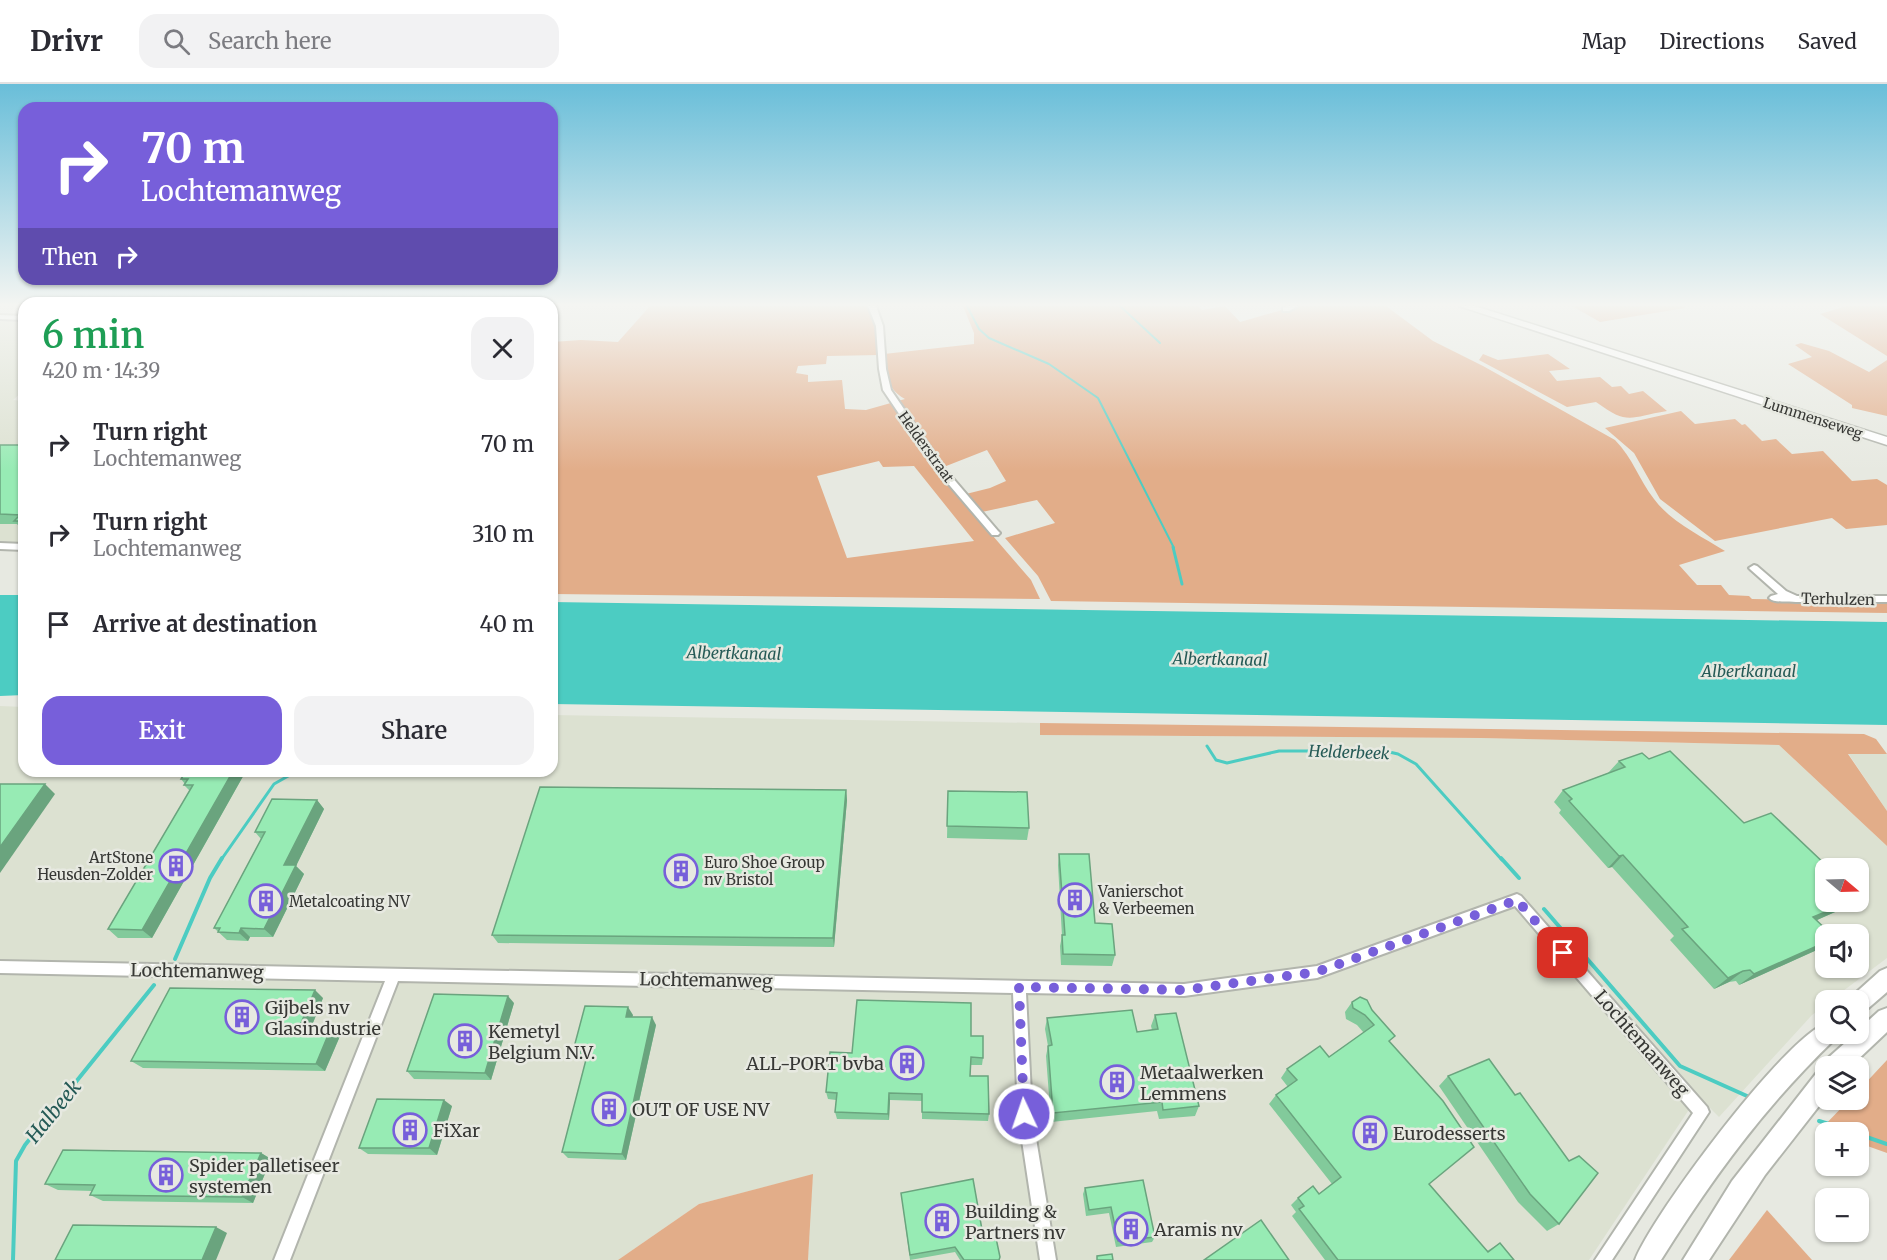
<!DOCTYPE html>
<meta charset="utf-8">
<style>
:root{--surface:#fff;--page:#f2f2f3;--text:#2b2b33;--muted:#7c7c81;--line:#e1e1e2;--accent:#775fda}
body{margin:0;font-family:Merriweather,serif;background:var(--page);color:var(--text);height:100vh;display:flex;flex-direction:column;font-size:22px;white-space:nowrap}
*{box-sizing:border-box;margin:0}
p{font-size:20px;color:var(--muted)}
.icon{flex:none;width:33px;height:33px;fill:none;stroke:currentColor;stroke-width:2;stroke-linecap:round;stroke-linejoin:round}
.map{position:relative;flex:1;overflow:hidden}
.panel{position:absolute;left:18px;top:213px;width:540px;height:480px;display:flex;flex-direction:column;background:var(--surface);border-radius:18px;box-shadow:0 2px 4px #0004}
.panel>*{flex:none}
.banner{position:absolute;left:18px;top:18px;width:540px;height:183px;border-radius:18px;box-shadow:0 2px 4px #0004;background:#775fda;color:#fff;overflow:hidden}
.needle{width:39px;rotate:109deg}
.controls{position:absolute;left:1815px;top:774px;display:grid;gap:12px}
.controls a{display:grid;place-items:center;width:54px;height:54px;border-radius:12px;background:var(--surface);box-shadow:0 2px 4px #0004;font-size:30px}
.pin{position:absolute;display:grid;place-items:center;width:51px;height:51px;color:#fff;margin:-26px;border-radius:12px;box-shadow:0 3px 9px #0006}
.me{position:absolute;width:66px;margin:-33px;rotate:357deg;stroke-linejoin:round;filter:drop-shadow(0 0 4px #0008)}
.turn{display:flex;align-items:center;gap:21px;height:126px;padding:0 24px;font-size:27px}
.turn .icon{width:78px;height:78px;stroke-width:2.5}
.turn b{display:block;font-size:42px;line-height:51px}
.then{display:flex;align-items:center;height:57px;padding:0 24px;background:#0003;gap:12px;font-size:22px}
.round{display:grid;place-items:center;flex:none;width:63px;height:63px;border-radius:18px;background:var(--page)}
.summary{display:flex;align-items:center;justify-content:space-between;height:102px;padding:0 24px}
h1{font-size:36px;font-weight:600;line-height:45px;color:#1e9e55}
.primary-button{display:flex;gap:12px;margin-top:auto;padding:12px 24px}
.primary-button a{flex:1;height:69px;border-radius:18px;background:var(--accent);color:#fff;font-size:24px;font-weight:600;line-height:69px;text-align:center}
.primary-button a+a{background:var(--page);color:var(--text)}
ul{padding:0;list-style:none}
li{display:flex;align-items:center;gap:18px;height:90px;padding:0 24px}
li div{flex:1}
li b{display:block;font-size:22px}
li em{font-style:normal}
header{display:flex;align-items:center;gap:36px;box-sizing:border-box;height:84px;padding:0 30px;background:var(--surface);border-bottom:2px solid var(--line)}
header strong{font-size:28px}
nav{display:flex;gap:33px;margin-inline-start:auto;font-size:21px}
.search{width:420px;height:54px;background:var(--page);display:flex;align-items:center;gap:15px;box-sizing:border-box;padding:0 21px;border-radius:18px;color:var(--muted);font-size:22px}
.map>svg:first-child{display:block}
</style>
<header>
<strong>Drivr</strong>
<div class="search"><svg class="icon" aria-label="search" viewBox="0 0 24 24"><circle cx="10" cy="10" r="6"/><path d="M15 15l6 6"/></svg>Search here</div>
<nav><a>Map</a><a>Directions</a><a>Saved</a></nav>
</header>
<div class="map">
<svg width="1887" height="1176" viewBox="0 0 1887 1176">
<rect width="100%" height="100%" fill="#e7e9e1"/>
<!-- built -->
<g fill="#dce1d1" fill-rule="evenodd">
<polygon points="0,236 24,236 24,306 13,316 24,317 24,460 0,459"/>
<path d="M0,622l24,1v64h528v-56l488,8 1,12 440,3 298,7 108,101v112l-56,42h-5l-1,5 -13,10 -93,102 -21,-21 -109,164h-781l4,-85 -113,29 -81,56h-618zM1826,784h32v34h-32zM1826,850h32v34h-32z"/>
<polygon points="1848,669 1887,670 1887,727"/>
</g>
<!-- green -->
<g fill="#e2ad89" fill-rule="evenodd">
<path d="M650,222h219l7,19 3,30 -52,1 -1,8 -28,2 -2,7 12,2v7l34,-2 3,29 21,1 39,-11c-19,-11 -19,-25 -21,-45l90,-10v-11l-11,-27h235l4,4 23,-4 15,16 56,-16h90l47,35 50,25 132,74c18,18 24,40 39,59 17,23 47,37 71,52l-46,14 18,20h24l8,10 20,1 3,3 135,2v12l-836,-12 -13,-25 -33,-38 50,-15 -18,-23 -55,12 -16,-18 24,-6 16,-7 -19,-31 -51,20 95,110 9,19 -488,-5v-252l29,-2 37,2zM879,377l4,6 31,-1 60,75 -127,17 -30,-82z"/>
<polygon points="1572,222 1682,222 1685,224 1600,238"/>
<polygon points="1847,222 1887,222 1887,272 1820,230"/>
<polygon points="1801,259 1829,267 1869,288 1887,276 1887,332 1852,324 1852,321 1788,280 1812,273 1795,261"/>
<path d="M1483,270l15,6 50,-6 22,15 -21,2 8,10 43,-4 12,10 9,-1 8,8 14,-3 24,20c-38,6 -38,15 -71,-9l-29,5 -88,-47z"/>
<polygon points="1681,327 1695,340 1735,335 1742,341 1745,340 1762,357 1776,355 1792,370 1823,367 1852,397 1877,395 1887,401 1887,441 1846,445 1832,434 1715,457 1660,415 1634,369 1605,344"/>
<polygon points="1040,639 1864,650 1876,655 1887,670 1848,670 1887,727 1887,762 1779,661 1481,654 1040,651"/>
<polygon points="1887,976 1887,1069 1859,1059 1858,1048 1820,1046 1849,1016 1858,1016 1859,1006"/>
<polygon points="813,1090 808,1176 618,1176 699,1120"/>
<polygon points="1767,1126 1812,1176 1729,1176"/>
</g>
<!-- water -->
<g fill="#4cccc2">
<polygon points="0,511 24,511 24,611 0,612"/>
<polygon points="552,518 1887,538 1887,641 552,620"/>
</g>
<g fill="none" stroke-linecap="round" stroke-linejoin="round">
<!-- stream-far2 -->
<g stroke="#4cccc2" stroke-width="2">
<polyline points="967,222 979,245 989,254 1049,280 1098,314 1174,464"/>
<polyline points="1120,222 1160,259"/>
</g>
<!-- stream-far1 -->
<g stroke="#4cccc2" stroke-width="3">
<polyline points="1173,463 1182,500"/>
<polyline points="1207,662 1216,676 1227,679 1279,667 1385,667 1398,670 1416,680 1502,776"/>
<polyline points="221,776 274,700 297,687"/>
</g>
<!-- stream -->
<g stroke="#4cccc2" stroke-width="4">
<polyline points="1501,774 1519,794"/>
<polyline points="1544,825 1680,982 1747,1012"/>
<polyline points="175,875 210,794 222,774"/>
<polyline points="1819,1037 1855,1048"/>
<polyline points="1858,1050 1887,1060"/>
<polyline points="13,1176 16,1077 25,1061 154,901"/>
</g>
<defs>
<g id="street">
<polygon points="868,222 876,222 883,242 886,285 891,306 945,385 998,447 1000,449 998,451 992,451 939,389 883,306 879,285 876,242"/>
<polygon points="1287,222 1298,222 1289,227 1283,227 1283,223"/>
<polygon points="0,231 24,232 24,236 0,235"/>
<polygon points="0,459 24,460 24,466 0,465"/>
<path d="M1754,481l3,1 29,25 11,5h90v6h-91c-8,-2 -21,2 -27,-4l2,-2 7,-2 -27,-24 -2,-2z"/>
<polygon points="1517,810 1521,812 1707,1023 1709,1028 1612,1176 1595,1176 1693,1029 1515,822 1317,894 1184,912 1026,909 1032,1030 1056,1176 1040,1176 1018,1030 1013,909 398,897 290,1176 274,1176 385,897 0,889 0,877 1184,900 1317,882"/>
</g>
<polygon id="secondary" points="1459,222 1475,222 1887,353 1887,361"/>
<g id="primary">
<polygon points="1887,884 1887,908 1865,927 1858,930 1858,916 1849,916 1851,913 1880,887"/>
<polygon points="1887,924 1887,948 1851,982 1826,983 1828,974 1855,950 1858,950 1858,946 1879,927"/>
<path d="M1826,939v11h11l-3,6c-69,66 -123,140 -173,220h-26c19,-47 147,-219 191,-237z"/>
<polygon points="1826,984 1826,1013 1765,1091 1709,1176 1683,1176 1732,1097 1818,987"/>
</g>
</defs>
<!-- street casing -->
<use href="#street" stroke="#b2b5ad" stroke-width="4"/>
<!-- secondary casing -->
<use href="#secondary" stroke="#b2b5ad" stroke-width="3"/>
<!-- primary casing -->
<use href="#primary" stroke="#b2b5ad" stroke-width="4"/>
<!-- street -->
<use href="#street" fill="#fff" fill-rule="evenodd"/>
<!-- secondary -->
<use href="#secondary" fill="#fff" fill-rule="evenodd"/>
<!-- primary -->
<use href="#primary" fill="#fff" fill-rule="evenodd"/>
</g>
<!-- wall -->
<g fill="#82ca9b">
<polygon points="0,361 24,361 24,447 23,447 17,440 0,440"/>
<polygon points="1649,675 1744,739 1844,824 1817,836 1826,850 1826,860 1819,865 1739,901 1736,897 1729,898 1714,905 1670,856 1674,852 1612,783 1608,784 1559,729 1561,726 1554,718 1563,706 1608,689 1619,677"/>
<polygon points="186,687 246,687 152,854 118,854 108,845 190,707 184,701 185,700 181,695"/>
<polygon points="846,706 847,716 834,863 498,859 492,851"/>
<polygon points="948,707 1029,744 1027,756 947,754"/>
<polygon points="317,716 324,725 296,782 304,790 273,853 250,853 248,857 227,856 214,844 261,755 255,748"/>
<polygon points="1059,770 1095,839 1115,871 1112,882 1061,881 1060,862 1062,852 1058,781"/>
<polygon points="323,914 311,944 331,944 340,952 325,987 143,984 131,977"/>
<polygon points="1352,918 1372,926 1390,958 1429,1100 1487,1167 1500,1159 1514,1176 1325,1176 1292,1132 1296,1128 1291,1121 1298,1114 1319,1110 1332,1100 1269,1020 1276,1011 1288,1003 1281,994 1287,985 1329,973 1364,949 1357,941 1346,935 1345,928"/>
<polygon points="514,919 491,996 414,995 407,987"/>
<polygon points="633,931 632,933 656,941 626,1076 568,1074 562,1068 586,975 579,975 573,967"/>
<polygon points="1155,931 1199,1022 1195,1032 1159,1035 1157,1027 1051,1038 1046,972 1048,962 1045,945 1047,934 1137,948 1152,946 1151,942"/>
<polygon points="852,969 983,974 982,981 971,981 970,992 989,1030 988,1037 922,1035 922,1017 890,1016 889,1036 837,1035 835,1028 836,1016 828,1015 826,1008"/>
<polygon points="1448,992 1559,1140 1547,1147 1518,1118 1439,1002"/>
<polygon points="452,1022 437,1071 368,1070 359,1064"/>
<polygon points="261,1069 271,1075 253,1119 103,1117 90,1111 92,1107 58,1106 45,1100"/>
<polygon points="1085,1104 1155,1153 1152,1158 1116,1163 1109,1129 1086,1132 1083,1110"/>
<polygon points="901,1109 984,1157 999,1176 960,1176 955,1168 910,1176"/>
</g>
<!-- shaded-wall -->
<g fill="#6aa47e">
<polygon points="233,687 246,687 152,854 142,846"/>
<polygon points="45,700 55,710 0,789 0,763"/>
<polygon points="846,706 847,716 834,863 833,854"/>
<polygon points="317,716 324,725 296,782 304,790 273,853 264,845 284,781"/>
<polygon points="1623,771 1612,783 1608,784 1619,772"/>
<polygon points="1849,818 1853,818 1844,824 1799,844 1813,833"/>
<polygon points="241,844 250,853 248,857 239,849"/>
<polygon points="1826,858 1826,860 1819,865 1739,901 1754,890"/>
<polygon points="1743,887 1729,898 1714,905 1728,894"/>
<polygon points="315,906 323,914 308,951 299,944"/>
<polygon points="508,912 514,919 491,996 485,989"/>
<polygon points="628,923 633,931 630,940 626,933"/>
<polygon points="652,933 656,941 626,1076 622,1070"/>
<polygon points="331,944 340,952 325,987 316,980"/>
<polygon points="889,1009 890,1016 889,1036 888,1030"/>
<polygon points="444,1016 452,1022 437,1071 429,1064"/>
<polygon points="261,1069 271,1075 253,1119 242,1113"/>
<polygon points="216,1143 227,1149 216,1176 202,1176"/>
</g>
<!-- building -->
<g fill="#97ebb4" stroke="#6aa47e" stroke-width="1.5">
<polygon points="0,361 24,361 24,437 14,437 20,431 0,430"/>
<polygon points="1670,667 1744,739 1771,729 1829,784 1826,784 1826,818 1849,818 1813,833 1831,850 1826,850 1826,858 1754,890 1750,886 1743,887 1728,894 1682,845 1688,843 1623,771 1619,772 1569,717 1572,715 1563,706 1625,683 1619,677 1642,669 1649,675"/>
<polygon points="186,687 233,687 142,846 108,845 193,701 184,701 188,695 181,695"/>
<polygon points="0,700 45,700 0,763"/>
<polygon points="540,703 846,706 833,854 492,851"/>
<polygon points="948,707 1027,708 1029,744 947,742"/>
<polygon points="272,715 317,716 284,781 296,781 264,845 241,844 239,849 218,848 220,844 214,844 265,748 255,748"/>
<polygon points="1059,770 1089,770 1095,839 1112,840 1115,871 1063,870 1062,851 1065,851"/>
<polygon points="170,904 315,906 299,944 331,944 316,980 131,977"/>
<polygon points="434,910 508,912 485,989 407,987"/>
<polygon points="1360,913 1367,916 1372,926 1395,952 1389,957 1443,1017 1474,1063 1429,1100 1488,1168 1500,1159 1514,1176 1338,1176 1299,1125 1304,1122 1298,1114 1313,1102 1319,1110 1341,1093 1276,1011 1297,996 1287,985 1320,962 1329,973 1374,941 1365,931 1353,924 1352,918"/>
<polygon points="857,916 971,919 971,952 983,952 983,974 971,973 970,992 988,992 989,1030 922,1028 922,1010 889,1009 888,1030 835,1028 837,1009 826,1008 830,968 852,969"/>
<polygon points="585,922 628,923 626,933 652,933 622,1070 562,1068 588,968 573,967"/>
<polygon points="1132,926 1137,948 1158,945 1155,931 1176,929 1199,1022 1163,1026 1162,1018 1053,1029 1048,962 1052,961 1047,934"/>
<polygon points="1489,975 1515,1011 1520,1009 1569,1077 1579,1072 1598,1089 1559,1140 1530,1110 1448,992"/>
<polygon points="377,1015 444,1016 429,1064 359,1064"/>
<polygon points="63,1066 261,1069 242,1113 90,1111 95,1101 45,1100"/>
<polygon points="973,1095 984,1157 996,1154 1000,1173 999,1176 964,1176 955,1163 910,1171 901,1109"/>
<polygon points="1143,1096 1155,1153 1118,1157 1111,1123 1089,1126 1085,1104"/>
<polygon points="1261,1136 1289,1176 1204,1176"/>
<polygon points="73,1141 216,1143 202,1176 55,1176"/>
<polygon points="1112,1170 1113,1176 1097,1176 1097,1172"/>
</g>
<!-- sky -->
<linearGradient id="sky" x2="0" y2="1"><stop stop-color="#69bed9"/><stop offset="0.57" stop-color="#f4f5f2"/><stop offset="1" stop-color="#f4f5f2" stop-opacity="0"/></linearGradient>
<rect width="1887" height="387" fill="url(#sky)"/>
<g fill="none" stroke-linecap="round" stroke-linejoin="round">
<!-- route -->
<polyline stroke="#775fda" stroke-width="10" stroke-dasharray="0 18" points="1024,1030 1019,903 1184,906 1317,888 1517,816 1563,869"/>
</g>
<!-- icons -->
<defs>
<symbol id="building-ring" viewBox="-11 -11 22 22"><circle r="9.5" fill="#e7e9e1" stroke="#775fda" stroke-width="1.5"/><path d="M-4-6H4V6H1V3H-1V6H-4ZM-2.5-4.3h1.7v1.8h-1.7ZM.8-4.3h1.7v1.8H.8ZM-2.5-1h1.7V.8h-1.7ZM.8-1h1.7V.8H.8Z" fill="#775fda"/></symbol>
</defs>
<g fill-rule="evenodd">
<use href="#building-ring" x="157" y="763" width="38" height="38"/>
<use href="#building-ring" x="662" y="768" width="38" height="38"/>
<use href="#building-ring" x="1056" y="797" width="38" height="38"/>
<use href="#building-ring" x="247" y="798" width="38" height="38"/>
<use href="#building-ring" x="223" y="914" width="38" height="38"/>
<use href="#building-ring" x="446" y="938" width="38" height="38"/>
<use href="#building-ring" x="888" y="960" width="38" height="38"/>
<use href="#building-ring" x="1098" y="979" width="38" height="38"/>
<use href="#building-ring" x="590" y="1006" width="38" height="38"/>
<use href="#building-ring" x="391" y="1027" width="38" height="38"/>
<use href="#building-ring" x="1351" y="1030" width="38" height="38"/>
<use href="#building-ring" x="147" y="1072" width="38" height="38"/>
<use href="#building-ring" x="923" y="1118" width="38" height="38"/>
<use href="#building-ring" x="1112" y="1126" width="38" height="38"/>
</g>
<g text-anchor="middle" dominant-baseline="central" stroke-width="5" stroke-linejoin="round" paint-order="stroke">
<!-- far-street labels -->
<g font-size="14" fill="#373835" stroke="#e7e9e1">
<text transform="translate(1813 334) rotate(18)">Lummenseweg</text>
<text transform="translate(926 363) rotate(54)">Helderstraat</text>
</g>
<!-- street labels -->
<g font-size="15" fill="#373835" stroke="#e7e9e1">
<text transform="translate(1838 515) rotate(1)">Terhulzen</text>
</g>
<!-- poi labels -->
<g font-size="15" fill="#373835" stroke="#e7e9e1" text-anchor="start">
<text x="153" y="773" text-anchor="end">ArtStone<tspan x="153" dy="17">Heusden-Zolder</tspan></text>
<text x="704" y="778">Euro Shoe Group<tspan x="704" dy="17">nv Bristol</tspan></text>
<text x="1098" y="807">Vanierschot<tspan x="1098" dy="17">&amp; Verbeemen</tspan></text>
<text x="289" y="817">Metalcoating NV</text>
</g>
<!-- water labels -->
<g font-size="16" font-style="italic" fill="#255a56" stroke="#e7e9e1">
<text transform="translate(734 569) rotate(1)">Albertkanaal</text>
<text transform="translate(1220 575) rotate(1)">Albertkanaal</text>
<text x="1749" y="587">Albertkanaal</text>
<text transform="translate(1349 668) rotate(2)">Helderbeek</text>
</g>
<!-- near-street labels -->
<g font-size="18" fill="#373835" stroke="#e7e9e1">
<text transform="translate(197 887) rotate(1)">Lochtemanweg</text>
<text transform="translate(706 896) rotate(1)">Lochtemanweg</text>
<text transform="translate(1642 959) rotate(49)">Lochtemanweg</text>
</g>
<!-- near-poi labels -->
<g font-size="18" fill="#373835" stroke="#e7e9e1" text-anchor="start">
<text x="265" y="923">Gijbels nv<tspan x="265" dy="21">Glasindustrie</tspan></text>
<text x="488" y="947">Kemetyl<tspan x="488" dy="21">Belgium N.V.</tspan></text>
<text x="884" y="979" text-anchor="end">ALL-PORT bvba</text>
<text x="1140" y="988">Metaalwerken<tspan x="1140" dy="21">Lemmens</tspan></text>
<text x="632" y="1025">OUT OF USE NV</text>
<text x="433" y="1046">FiXar</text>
<text x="1393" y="1049">Eurodesserts</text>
<text x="189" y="1081">Spider palletiseer<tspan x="189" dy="21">systemen</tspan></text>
<text x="965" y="1127">Building &amp;<tspan x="965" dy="21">Partners nv</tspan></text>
<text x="1154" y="1145">Aramis nv</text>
</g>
<!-- near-water labels -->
<g font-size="20" font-style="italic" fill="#255a56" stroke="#e7e9e1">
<text transform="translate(53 1027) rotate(-51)">Halbeek</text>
</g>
</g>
</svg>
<div class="controls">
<a><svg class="needle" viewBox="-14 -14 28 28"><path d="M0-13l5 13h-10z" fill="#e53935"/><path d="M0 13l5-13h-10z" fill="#7c7c81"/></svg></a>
<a><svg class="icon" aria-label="sound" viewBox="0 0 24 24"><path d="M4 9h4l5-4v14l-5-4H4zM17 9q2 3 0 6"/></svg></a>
<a><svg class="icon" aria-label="search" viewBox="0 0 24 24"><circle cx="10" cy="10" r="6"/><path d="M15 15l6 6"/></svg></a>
<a><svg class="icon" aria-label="layers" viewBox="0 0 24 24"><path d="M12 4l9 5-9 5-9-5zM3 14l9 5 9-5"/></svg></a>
<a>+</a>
<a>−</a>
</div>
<div class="pin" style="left:1563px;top:869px;background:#d93025"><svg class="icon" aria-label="arrive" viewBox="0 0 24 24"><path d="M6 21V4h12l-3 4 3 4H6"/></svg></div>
<svg class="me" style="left:1024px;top:1030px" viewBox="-20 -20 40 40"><circle r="17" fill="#775fda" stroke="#fff" stroke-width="3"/><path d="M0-11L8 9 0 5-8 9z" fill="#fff"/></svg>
<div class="banner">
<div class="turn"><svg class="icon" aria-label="right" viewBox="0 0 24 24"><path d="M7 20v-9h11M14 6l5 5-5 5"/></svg><div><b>70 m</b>Lochtemanweg</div></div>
<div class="then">Then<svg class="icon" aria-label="right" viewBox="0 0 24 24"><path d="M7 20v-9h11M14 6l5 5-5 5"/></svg></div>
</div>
<section class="panel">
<div class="summary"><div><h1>6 min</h1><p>420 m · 14:39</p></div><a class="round"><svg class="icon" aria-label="close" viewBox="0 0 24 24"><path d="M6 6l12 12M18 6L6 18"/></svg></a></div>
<ul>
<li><svg class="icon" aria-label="right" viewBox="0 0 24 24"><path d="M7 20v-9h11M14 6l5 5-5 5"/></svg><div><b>Turn right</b><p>Lochtemanweg</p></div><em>70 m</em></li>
<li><svg class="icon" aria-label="right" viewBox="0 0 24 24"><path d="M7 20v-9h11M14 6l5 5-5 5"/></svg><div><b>Turn right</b><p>Lochtemanweg</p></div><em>310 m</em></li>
<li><svg class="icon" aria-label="arrive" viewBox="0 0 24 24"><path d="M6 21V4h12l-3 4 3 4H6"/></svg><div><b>Arrive at destination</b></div><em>40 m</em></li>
</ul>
<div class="primary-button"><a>Exit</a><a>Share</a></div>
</section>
</div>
